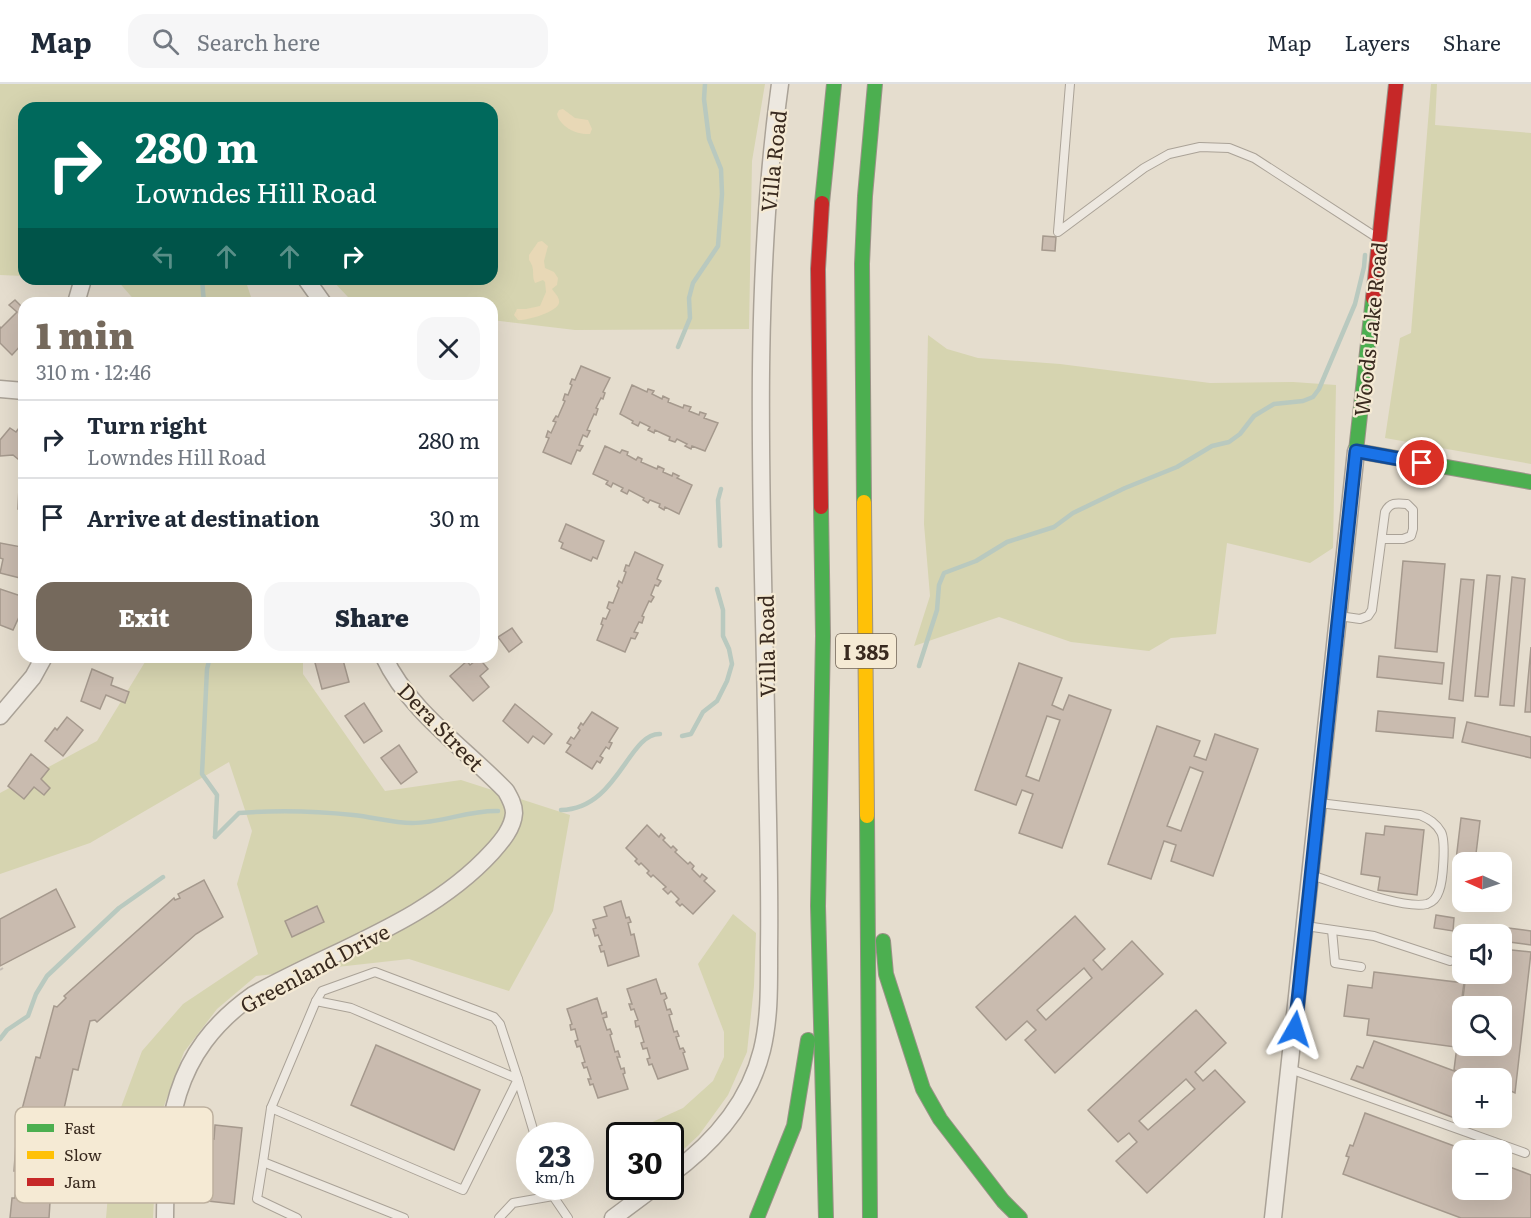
<!DOCTYPE html>
<meta charset="utf-8">
<style>
:root{--surface:#fff;--page:#f6f6f7;--text:#1f2937;--muted:#747a83;--line:#e0e1e3;--accent:#75695c}
body{margin:0;font-family:Literata,serif;background:var(--page);color:var(--text);height:100vh;display:flex;flex-direction:column;font-size:22px;white-space:nowrap}
*{box-sizing:border-box;margin:0}
p{font-size:20px;color:var(--muted)}
.icon{flex:none;width:33px;height:33px;fill:none;stroke:currentColor;stroke-width:2;stroke-linecap:round;stroke-linejoin:round}
.map{position:relative;flex:1;overflow:hidden}
.drawer{position:absolute;left:18px;top:213px;width:480px;height:366px;display:flex;flex-direction:column;background:var(--surface);border-radius:18px;box-shadow:0 6px 24px #0002}
.drawer>*{flex:none}
.banner{position:absolute;left:18px;top:18px;width:480px;height:183px;border-radius:18px;box-shadow:0 6px 24px #0002;background:#00695c;color:#fff;overflow:hidden}
.needle{width:39px;rotate:273deg}
.buttons{position:absolute;left:1452px;top:768px;display:grid;gap:12px}
.buttons a{display:grid;place-items:center;width:60px;height:60px;border-radius:12px;background:var(--surface);box-shadow:0 6px 24px #0002;font-size:30px}
.speed{position:absolute;left:516px;top:1038px;display:flex;gap:12px;font-size:30px;font-weight:700;text-align:center}
.speed>*{display:grid;place-content:center;width:78px;height:78px;border-radius:50%;background:var(--surface);box-shadow:0 6px 24px #0002;line-height:1}
.speed small{font-size:15px;font-weight:400}
.speed .limit{border:3px solid #111;border-radius:9px;background:#fff;color:#111}
.pin{position:absolute;display:grid;place-items:center;width:51px;height:51px;color:#fff;margin:-26px;border:3px solid #fff;border-radius:50%;box-shadow:0 2px 6px #0007}
.me{position:absolute;width:66px;margin:-33px;rotate:6deg;stroke-linejoin:round;filter:drop-shadow(0 0 4px #0008)}
.turn{display:flex;align-items:center;gap:21px;height:126px;padding:0 18px;font-size:27px}
.turn .icon{width:78px;height:78px;stroke-width:2.5}
.turn b{display:block;font-size:42px;line-height:51px}
.lanes{display:flex;align-items:center;height:57px;padding:0 18px;background:#0003;justify-content:center;gap:30px;direction:ltr}
.lanes .off{opacity:.35}
.round{display:grid;place-items:center;flex:none;width:63px;height:63px;border-radius:18px;background:var(--page)}
.headline{display:flex;align-items:center;justify-content:space-between;height:102px;padding:0 18px}
h1{font-size:36px;font-weight:800;line-height:45px;color:var(--accent)}
.button{display:flex;gap:12px;margin-top:auto;padding:12px 18px}
.button a{flex:1;height:69px;border-radius:18px;background:var(--accent);color:#fff;font-size:24px;font-weight:800;line-height:69px;text-align:center}
.button a+a{background:var(--page);color:var(--text)}
ul{padding:0;list-style:none}
li{display:flex;align-items:center;gap:18px;height:78px;padding:0 18px;border-top:2px solid var(--line)}
li div{flex:1}
li b{display:block;font-size:22px}
li em{font-style:normal}
header{display:flex;align-items:center;gap:36px;box-sizing:border-box;height:84px;padding:0 30px;background:var(--surface);border-bottom:2px solid var(--line)}
header strong{font-size:28px}
nav{display:flex;gap:33px;margin-inline-start:auto;font-size:21px}
.search{width:420px;height:54px;background:var(--page);display:flex;align-items:center;gap:15px;box-sizing:border-box;padding:0 21px;border-radius:18px;color:var(--muted);font-size:22px}
.map>svg:first-child{display:block}
</style>
<header>
<strong>Map</strong>
<div class="search"><svg class="icon" aria-label="search" viewBox="0 0 24 24"><circle cx="10" cy="10" r="6"/><path d="M15 15l6 6"/></svg>Search here</div>
<nav><a>Map</a><a>Layers</a><a>Share</a></nav>
</header>
<div class="map">
<svg width="1531" height="1134" viewBox="0 0 1531 1134">
<rect width="100%" height="100%" fill="#e5ddce"/>
<!-- green -->
<g fill="#d6d4b0">
<polygon points="0,0 765,0 752,77 749,245 575,246 492,236 492,219 375,219 348,213 331,195 492,195 492,24 24,24 24,192 0,191"/>
<polygon points="1431,0 1437,0 1435,41 1531,49 1531,380 1385,354 1400,254 1411,249"/>
<polygon points="116,195 245,195 253,219 137,219"/>
<polygon points="928,251 947,265 978,274 1060,280 1210,299 1293,298 1336,301 1333,464 1310,479 1227,459 1216,550 1171,554 1149,567 1071,558 999,533 914,562 930,512 924,440"/>
<polygon points="148,573 303,573 303,590 385,707 461,696 570,731 553,827 509,907 409,875 256,892 217,925 184,968 158,1038 153,1134 106,1134 114,1042 142,967 183,920 258,870 237,800 252,747 229,678 90,759 0,790 0,709 97,657"/>
<polygon points="733,830 756,849 754,902 747,968 728,1011 699,1051 671,1077 670,1052 624,1051 683,1024 713,997 724,973 724,948 698,880"/>
</g>
<!-- sand -->
<g fill="#e8d8b6">
<path d="M563,25l12,9 13,2 4,9 -2,5c-13,1 -30,-7 -33,-20l2,-4z"/>
<path d="M542,157l6,5 -4,15 1,7 9,4 4,6 -1,7 -5,4c3,4 8,9 7,14 -2,9 -33,18 -41,17l-4,-5 3,-6h9l14,-3 6,-14 -1,-10 -2,-2 -8,3c-4,-9 1,-13 -6,-23v-5l9,-13z"/>
</g>
<g fill="none" stroke-linecap="round" stroke-linejoin="round">
<!-- stream -->
<g stroke="#b9c9bf" stroke-width="4.5">
<polyline points="202,195 204,219"/>
<polyline points="678,263 690,234 689,214 693,199 718,162 722,110 721,85 709,55 704,15 705,0"/>
<polyline points="720,462 718,416 721,405"/>
<polyline points="210,573 207,585 202,690 217,711 215,753"/>
<polyline points="919,582 937,526 939,501 944,489 976,477 1007,458 1054,443 1073,429 1125,404 1177,383 1212,362 1229,358 1240,350 1254,332 1274,320 1303,317 1313,313 1319,305 1355,220 1364,183 1365,171"/>
<polyline points="682,652 691,650 703,628 717,617 727,597 732,580 729,565 723,552 723,526 717,505"/>
<path d="M561,726c57,-1 67,-77 99,-76"/>
<path d="M215,753l24,-24c38,-3 77,-2 114,2 20,2 40,8 59,8 30,0 57,-13 86,-12"/>
<polyline points="0,955 7,946 28,932 36,910 47,892 119,824 163,793"/>
</g>
</g>
<!-- building -->
<g fill="#c9bbaf" stroke="#a5998d" stroke-width="1.5" fill-rule="evenodd">
<polygon points="1043,152 1056,153 1055,167 1042,166"/>
<polygon points="15,216 22,223 24,221 24,250 19,255 23,259 12,271 0,259 0,243 1,244 17,228 9,221"/>
<polygon points="581,282 610,294 603,308 605,309 603,315 601,314 596,324 598,325 596,331 594,330 587,346 590,347 587,353 583,351 579,361 583,362 580,367 577,366 571,380 543,368 549,354 546,353 548,347 551,349 556,338 553,337 556,332 558,333 565,317 563,316 565,310 568,311 572,301 570,300 572,295 575,296"/>
<polygon points="632,301 647,308 648,305 654,307 652,310 662,315 663,312 669,315 668,318 683,324 684,321 691,323 689,327 699,331 700,328 706,330 704,334 718,339 705,367 692,362 691,365 685,362 687,360 677,355 675,358 669,356 670,353 655,346 654,349 648,346 650,343 640,338 638,342 632,339 633,337 620,330"/>
<polygon points="10,344 16,348 19,344 24,349 24,380 13,371 0,372 0,356"/>
<polygon points="605,362 620,369 622,366 628,368 627,371 636,376 638,373 642,375 641,378 657,385 658,382 664,385 663,388 672,392 673,389 679,392 677,394 692,401 679,430 665,423 664,426 659,423 660,420 650,416 648,419 643,416 644,414 629,406 627,410 621,407 623,404 613,399 611,403 606,400 608,397 593,390"/>
<polygon points="19,403 24,403 24,425 18,425"/>
<polygon points="566,440 604,457 597,475 593,473 591,477 561,464 563,459 559,457"/>
<polygon points="23,455 24,495 0,489 3,475 0,474 0,459 21,463"/>
<polygon points="635,468 663,481 657,495 661,497 658,502 655,501 651,511 654,513 651,518 649,517 642,532 644,533 642,539 639,538 634,548 638,549 635,555 631,554 625,568 597,556 603,541 601,540 603,534 606,535 610,526 607,524 609,518 613,519 619,504 617,502 619,497 622,499 626,488 624,487 626,481 629,482"/>
<polygon points="1403,477 1445,480 1437,568 1395,564"/>
<polygon points="1487,491 1500,492 1488,613 1475,612"/>
<polygon points="1512,493 1525,495 1514,622 1500,621"/>
<polygon points="1461,495 1474,496 1463,617 1449,615"/>
<polygon points="0,505 24,513 24,522 13,546 0,541"/>
<polygon points="512,544 522,558 509,568 498,553"/>
<polygon points="1531,563 1531,628 1525,628"/>
<polygon points="1379,572 1444,579 1442,600 1377,593"/>
<polygon points="321,573 335,573 337,578 343,576 349,598 322,605 314,575"/>
<polygon points="479,574 488,585 480,592 489,603 473,617 450,592 467,577 470,581"/>
<path d="M1019,579l43,15 -10,27 11,5 6,-15 42,15 -49,138 -43,-15 14,-39 -11,-4 -6,15 -41,-15zM1047,632l13,4 -21,61 -13,-5z"/>
<polygon points="92,585 113,594 111,601 129,608 125,619 106,611 100,625 81,617"/>
<polygon points="364,619 382,647 364,659 345,632"/>
<polygon points="515,620 552,650 544,660 533,652 528,659 503,637"/>
<polygon points="1378,627 1455,634 1453,654 1376,647"/>
<polygon points="592,628 618,644 609,658 612,659 609,665 606,663 600,672 603,674 600,679 597,677 592,685 566,668 571,661 567,659 571,653 574,655 580,646 578,644 581,639 583,641"/>
<polygon points="67,633 83,646 63,672 45,657 55,644 57,646"/>
<polygon points="1467,638 1531,653 1531,674 1462,658"/>
<path d="M1157,642l43,15 -6,15 12,4 9,-26 43,15 -45,127 -42,-15 5,-16 -12,-4 -13,38 -43,-15zM1190,683l13,5 -22,59 -14,-5z"/>
<polygon points="399,661 417,688 401,700 381,674"/>
<polygon points="31,670 49,685 41,695 50,704 44,711 34,703 24,715 8,702"/>
<polygon points="1461,734 1480,737 1475,778 1456,776"/>
<polygon points="647,741 659,753 661,750 665,754 663,756 671,764 673,762 677,766 675,768 688,780 690,778 694,782 692,785 700,793 702,790 707,794 704,797 715,807 693,830 682,820 680,822 676,818 679,815 671,807 668,810 663,805 666,803 653,791 651,793 647,789 649,787 641,779 639,781 635,777 637,775 626,764"/>
<polygon points="1385,742 1424,746 1417,811 1378,806 1380,793 1361,790 1366,749 1384,751"/>
<polygon points="204,796 223,833 196,850 97,938 95,936 90,937 78,986 73,985 55,1064 52,1118 50,1118 49,1134 10,1134 12,1114 15,1114 17,1087 14,1087 16,1059 24,1030 21,1029 36,973 40,974 54,922 57,923 66,914 64,912 174,814 175,816 180,814 178,810"/>
<polygon points="56,805 75,843 0,882 0,835"/>
<polygon points="621,817 626,834 629,833 631,838 628,839 631,851 634,850 639,872 608,882 604,867 601,868 599,862 602,861 598,851 595,852 593,845 596,844 593,836 607,832 604,823"/>
<polygon points="317,822 324,838 292,853 285,837"/>
<polygon points="1436,831 1454,834 1453,847 1434,844"/>
<path d="M1075,832l30,33 -12,11 9,10 30,-29 31,33 -108,99 -30,-33 11,-10 -9,-9 -21,19 -30,-33zM1084,884l8,10 -46,42 -9,-10z"/>
<polygon points="1485,841 1531,847 1531,861 1502,857 1502,850 1484,850"/>
<path d="M1502,865l29,3 -16,141 -13,-6v-9h-24l-24,-8 12,-96h36zM1462,922h40v40h-40z"/>
<polygon points="1374,888 1464,899 1455,963 1367,951 1369,935 1344,932 1348,901 1372,904"/>
<polygon points="656,895 661,910 665,909 667,914 664,916 667,926 670,925 672,930 669,931 674,948 677,947 679,952 676,953 680,965 683,964 685,968 683,969 688,985 658,995 652,980 649,981 647,975 650,974 647,964 643,965 641,959 644,958 639,942 636,943 635,937 638,936 634,925 631,926 629,920 632,920 627,905"/>
<polygon points="597,914 602,930 606,928 607,933 603,934 607,946 610,945 612,950 610,951 615,968 618,967 620,973 617,973 621,985 624,984 625,989 623,990 628,1005 598,1014 593,1000 590,1001 588,995 591,995 587,983 584,984 582,979 585,978 580,962 577,963 575,957 578,956 575,945 571,946 570,941 572,940 567,925"/>
<path d="M1196,926l30,33 -31,29 8,9 12,-11 30,32 -98,91 -31,-32 21,-19 -8,-9 -11,9 -30,-32zM1186,995l9,10 -47,41 -9,-9z"/>
<polygon points="1374,957 1473,994 1462,994 1462,1034 1475,1034 1473,1041 1351,995 1357,982 1363,984"/>
<polygon points="376,961 480,1006 454,1066 351,1021"/>
<polygon points="1365,1029 1465,1066 1462,1066 1462,1106 1502,1106 1502,1080 1531,1091 1531,1134 1461,1134 1343,1090 1349,1073 1346,1072 1350,1061 1353,1062"/>
<polygon points="215,1041 242,1044 234,1120 208,1117 208,1110 200,1109 202,1081 207,1081 210,1054 214,1055"/>
</g>
<g fill="none" stroke-linecap="round" stroke-linejoin="round">
<defs>
<g id="lane">
<polyline points="1070,0 1058,148 1144,84 1169,70 1200,63 1229,64 1254,74 1376,153"/>
<path d="M1339,532l21,3 8,-3 4,-6 13,-98c5,-10 12,-9 22,-8l6,6v19l-2,7 -8,3h-21"/>
<path d="M1311,791c26,8 91,35 116,29 6,-2 10,-7 12,-13 4,-10 7,-50 2,-59 -5,-9 -12,-13 -21,-17l-101,-12"/>
<polyline points="1306,842 1374,852 1450,877"/>
<polyline points="1332,846 1335,879 1361,883"/>
<polyline points="1290,985 1525,1069"/>
<polyline points="271,1024 463,1106 518,995 500,940 494,933 375,888 322,907 316,917"/>
<polyline points="263,1078 257,1115 297,1134"/>
<polyline points="550,1102 553,1112 568,1134"/>
<polyline points="404,1134 263,1078 271,1024 316,917 351,924 518,995 535,1052"/>
<polyline points="499,1134 513,1119 553,1112"/>
</g>
<g id="street">
<polyline points="306,195 323,219"/>
<polyline points="76,219 83,195"/>
<polyline points="0,305 24,307"/>
<polyline points="0,632 33,593 44,573"/>
<path d="M670,1091c44,-32 79,-72 92,-125 8,-33 7,-67 7,-101 1,-60 -1,-121 -2,-181 -3,-227 -18,-459 13,-684"/>
<path d="M165,1134c1,-94 5,-164 88,-223 80,-45 176,-74 239,-143 10,-11 21,-24 22,-39 0,-8 -4,-15 -8,-22 -40,-42 -97,-80 -122,-134"/>
<polyline points="613,1134 656,1102"/>
<polyline points="1273,1134 1356,367"/>
</g>
<g id="fast">
<polyline points="822,119 834,0"/>
<polyline points="1373,214 1356,367 1531,398"/>
<polyline points="864,418 862,180 865,112 875,0"/>
<polyline points="821,423 823,552 818,822 826,1134"/>
<polyline points="867,732 870,1134"/>
<polyline points="883,857 886,890 923,1005 940,1035 1003,1117 1020,1134"/>
<polyline points="757,1134 794,1042 808,956"/>
</g>
<polyline id="slow" points="864,418 867,732"/>
<g id="jam">
<polyline points="1373,214 1396,0"/>
<polyline points="821,423 818,185 822,119"/>
</g>
</defs>
<!-- lane casing -->
<use href="#lane" stroke="#aaa297" stroke-width="10"/>
<!-- street casing -->
<use href="#street" stroke="#aaa297" stroke-width="19"/>
<!-- fast casing -->
<use href="#fast" stroke="#9a9287" stroke-width="16"/>
<!-- slow casing -->
<use href="#slow" stroke="#9a9287" stroke-width="16"/>
<!-- jam casing -->
<use href="#jam" stroke="#9a9287" stroke-width="16"/>
<!-- path -->
<polyline stroke="#c6bfb6" stroke-width="2" stroke-dasharray="4.5 3" stroke-linecap="butt" points="0,886 3,884"/>
<!-- lane -->
<use href="#lane" stroke="#ede8e0" stroke-width="8"/>
<!-- street -->
<use href="#street" stroke="#ede8e0" stroke-width="16"/>
<!-- fast -->
<use href="#fast" stroke="#4caf50" stroke-width="14"/>
<!-- slow -->
<use href="#slow" stroke="#ffc107" stroke-width="14"/>
<!-- jam -->
<use href="#jam" stroke="#c62828" stroke-width="14"/>
</g>
<g fill="none" stroke-linecap="round" stroke-linejoin="round">
<defs>
<polyline id="route" points="1295,945 1356,367 1422,379"/>
</defs>
<!-- route casing -->
<use href="#route" stroke="#114b97" stroke-width="15"/>
<!-- route -->
<use href="#route" stroke="#1a73e8" stroke-width="10"/>
</g>
<g text-anchor="middle" dominant-baseline="central" stroke-width="4.5" stroke-linejoin="round" paint-order="stroke">
<!-- shield labels -->
<rect fill="#f5ead4" stroke="#716455" stroke-width="1.5" x="836" y="550" width="60" height="34" rx="4.5"/>
<g font-size="20" font-weight="bold" fill="#392a1f">
<text x="866" y="567">I 385</text>
</g>
<!-- street labels -->
<g font-size="21" fill="#392a1f" stroke="#f5ead4">
<text transform="translate(772 77) rotate(-84)">Villa Road</text>
<text transform="translate(1369 245) rotate(-84)">Woods Lake Road</text>
<text transform="translate(765 562) rotate(-91)">Villa Road</text>
<text transform="translate(442 642) rotate(46)">Dera Street</text>
<text transform="translate(314 883) rotate(-28)">Greenland Drive</text>
</g>
</g>
<!-- legend -->
<rect x="15" y="1023" width="198" height="96" rx="9" fill="#f5ead4" stroke="#bdb09e" stroke-width="1.5"/>
<rect x="27" y="1040" width="27" height="8" fill="#4caf50"/>
<rect x="27" y="1067" width="27" height="8" fill="#ffc107"/>
<rect x="27" y="1094" width="27" height="8" fill="#c62828"/>
<g font-size="16" fill="#392a1f">
<text x="64" y="1050">Fast</text>
<text x="64" y="1077">Slow</text>
<text x="64" y="1104">Jam</text>
</g>
</svg>
<div class="buttons">
<a><svg class="needle" viewBox="-14 -14 28 28"><path d="M0-13l5 13h-10z" fill="#e53935"/><path d="M0 13l5-13h-10z" fill="#747a83"/></svg></a>
<a><svg class="icon" aria-label="sound" viewBox="0 0 24 24"><path d="M4 9h4l5-4v14l-5-4H4zM17 9q2 3 0 6"/></svg></a>
<a><svg class="icon" aria-label="search" viewBox="0 0 24 24"><circle cx="10" cy="10" r="6"/><path d="M15 15l6 6"/></svg></a>
<a>+</a>
<a>−</a>
</div>
<div class="speed"><div>23<small>km/h</small></div><div class="limit">30</div></div>
<div class="pin" style="left:1422px;top:379px;background:#d93025"><svg class="icon" aria-label="arrive" viewBox="0 0 24 24"><path d="M6 21V4h12l-3 4 3 4H6"/></svg></div>
<svg class="me" style="left:1295px;top:945px" viewBox="-20 -20 40 40"><path d="M0-17L14 15 0 8-14 15z" fill="#1a73e8" stroke="#fff" stroke-width="4"/></svg>
<div class="banner">
<div class="turn"><svg class="icon" aria-label="right" viewBox="0 0 24 24"><path d="M7 20v-9h11M14 6l5 5-5 5"/></svg><div><b>280 m</b>Lowndes Hill Road</div></div>
<div class="lanes"><svg class="icon off" aria-label="left" viewBox="0 0 24 24"><path d="M17 20v-9H6M10 6l-5 5 5 5"/></svg><svg class="icon off" aria-label="ahead" viewBox="0 0 24 24"><path d="M12 20V5M6 11l6-6 6 6"/></svg><svg class="icon off" aria-label="ahead" viewBox="0 0 24 24"><path d="M12 20V5M6 11l6-6 6 6"/></svg><svg class="icon" aria-label="right" viewBox="0 0 24 24"><path d="M7 20v-9h11M14 6l5 5-5 5"/></svg></div>
</div>
<section class="drawer">
<div class="headline"><div><h1>1 min</h1><p>310 m · 12:46</p></div><a class="round"><svg class="icon" aria-label="close" viewBox="0 0 24 24"><path d="M6 6l12 12M18 6L6 18"/></svg></a></div>
<ul>
<li><svg class="icon" aria-label="right" viewBox="0 0 24 24"><path d="M7 20v-9h11M14 6l5 5-5 5"/></svg><div><b>Turn right</b><p>Lowndes Hill Road</p></div><em>280 m</em></li>
<li><svg class="icon" aria-label="arrive" viewBox="0 0 24 24"><path d="M6 21V4h12l-3 4 3 4H6"/></svg><div><b>Arrive at destination</b></div><em>30 m</em></li>
</ul>
<div class="button"><a>Exit</a><a>Share</a></div>
</section>
</div>
